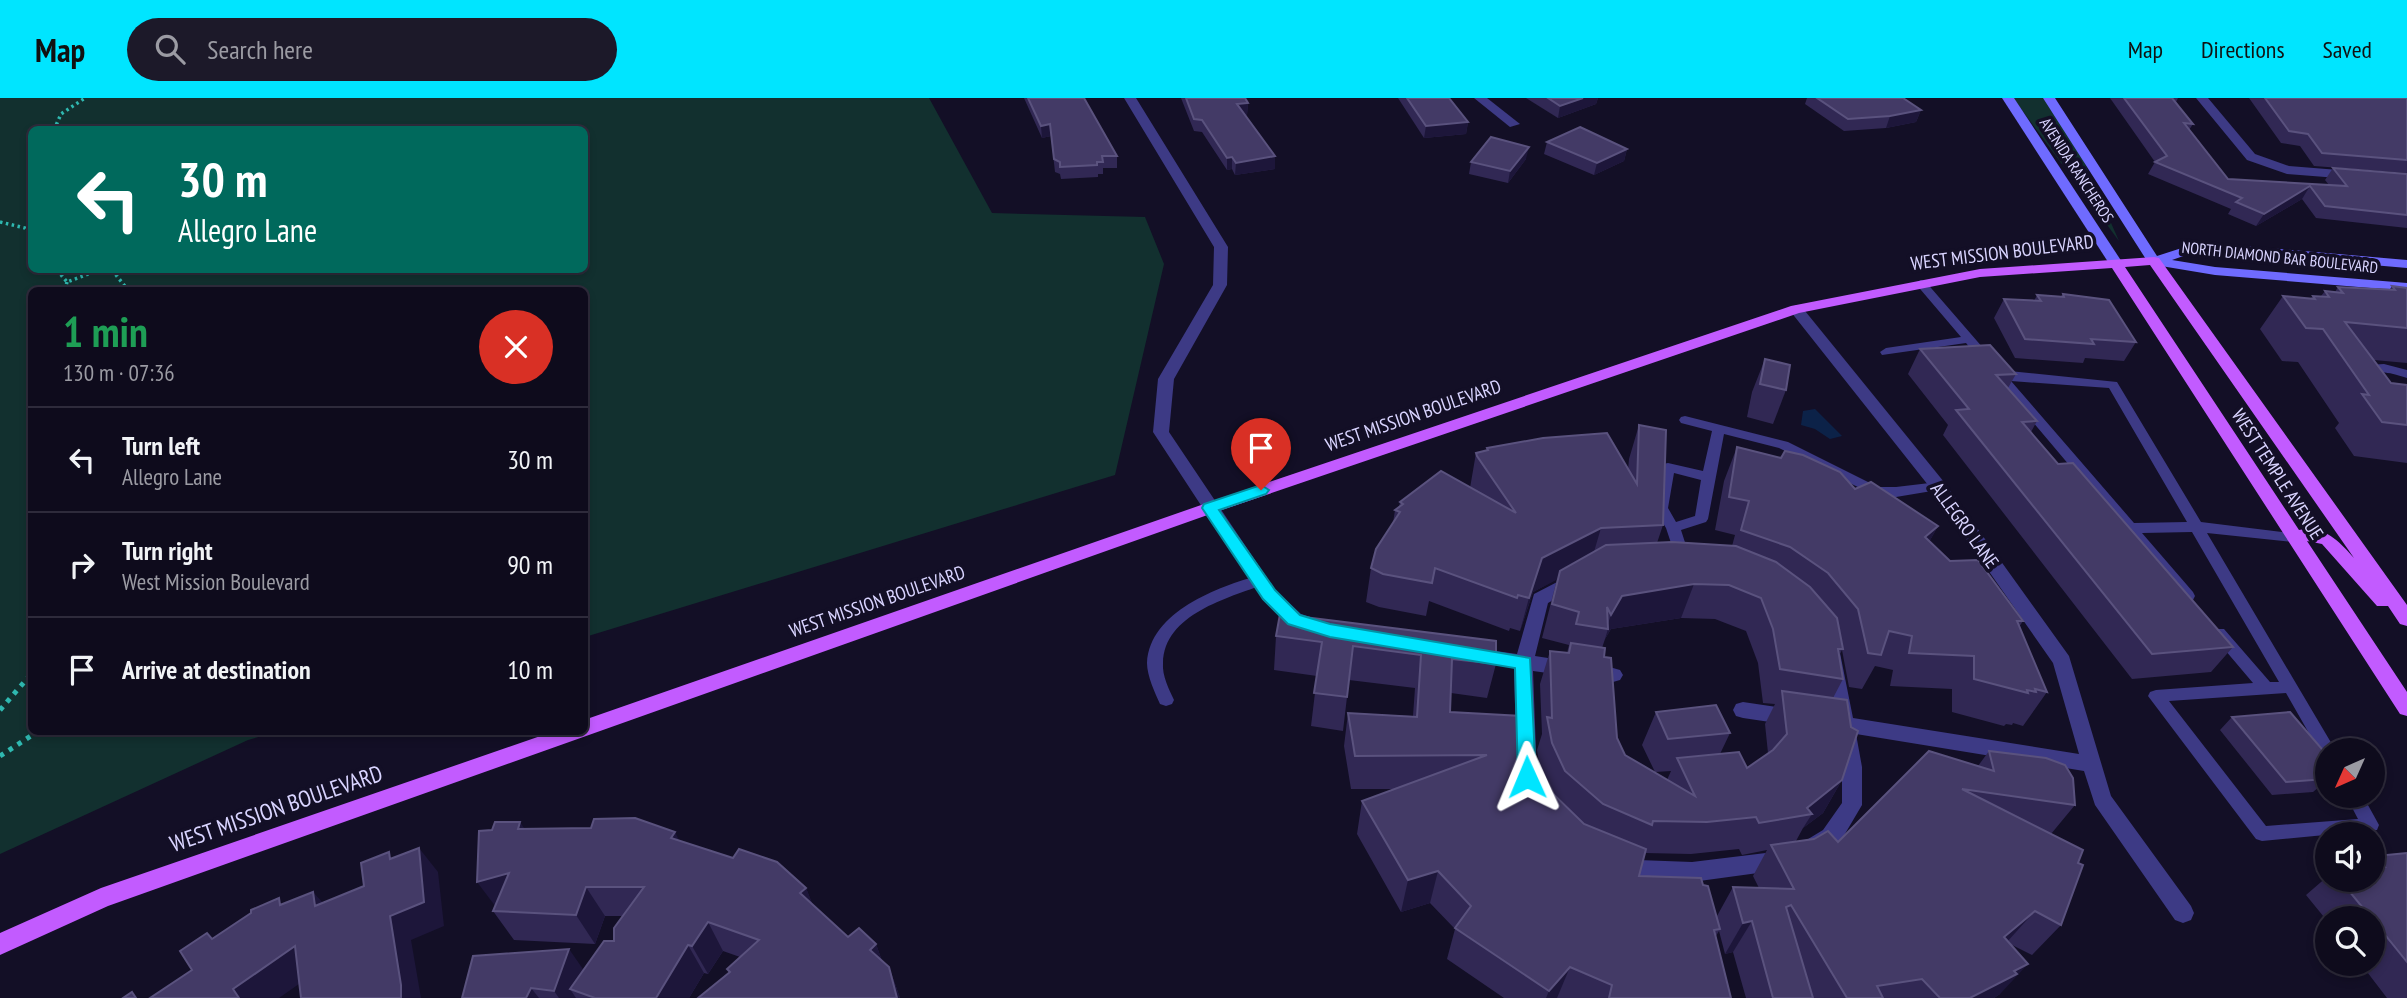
<!DOCTYPE html>
<meta charset="utf-8">
<style>
:root{--surface:#0e0b1c;--page:#1c1929;--text:#f1f3f6;--muted:#9b9ba3;--line:#2e2b3b;--accent:#00e5ff}
body{margin:0;font-family:"PT Sans Narrow",sans-serif;background:var(--page);color:var(--text);height:100vh;display:flex;flex-direction:column;font-size:26px;white-space:nowrap}
*{box-sizing:border-box;margin:0}
p{font-size:23px;color:var(--muted)}
.icon{flex:none;width:38px;height:38px;fill:none;stroke:currentColor;stroke-width:2;stroke-linecap:round;stroke-linejoin:round}
.map{position:relative;flex:1;overflow:hidden}
.panel{position:absolute;left:28px;top:189px;width:560px;height:448px;display:flex;flex-direction:column;background:var(--surface);border-radius:10px;box-shadow:0 4px 10px #0003,0 0 0 2px var(--line)}
.panel>*{flex:none}
.guide{position:absolute;left:28px;top:28px;width:560px;height:147px;border-radius:10px;box-shadow:0 4px 10px #0003,0 0 0 2px var(--line);background:#00695c;color:#fff;overflow:hidden}
.needle{width:46px;rotate:225deg}
.fabs{position:absolute;left:2315px;top:640px;display:grid;gap:14px}
.fabs a{display:grid;place-items:center;width:70px;height:70px;border-radius:50%;background:var(--surface);box-shadow:0 4px 10px #0003,0 0 0 2px var(--line);font-size:35px}
.pin{position:absolute;display:grid;place-items:center;width:60px;height:60px;color:#fff;margin:-72px -30px;border-radius:50% 50% 50% 0;rotate:-45deg;box-shadow:0 0 7px #0007}
.pin .icon{rotate:45deg}
.me{position:absolute;width:77px;margin:-38px;rotate:359deg;stroke-linejoin:round;filter:drop-shadow(0 0 5px #0008)}
.turn{display:flex;align-items:center;gap:24px;height:147px;padding:0 35px;font-size:32px}
.turn .icon{width:91px;height:91px;stroke-width:2.5}
.turn b{display:block;font-size:49px;line-height:60px}
.round{display:grid;place-items:center;flex:none;width:74px;height:74px;border-radius:37px;background:var(--page)}
.overview{display:flex;align-items:center;justify-content:space-between;height:119px;padding:0 35px}
h1{font-size:42px;font-weight:800;line-height:52px;color:#1e9e55}
ul{padding:0;list-style:none}
li{display:flex;align-items:center;gap:21px;height:105px;padding:0 35px;border-top:2px solid var(--line)}
li div{flex:1}
li b{display:block;font-size:26px}
li em{font-style:normal}
header{display:flex;align-items:center;gap:42px;box-sizing:border-box;height:98px;padding:0 35px;background:var(--accent);color:#111}
header strong{font-size:33px}
nav{display:flex;gap:38px;margin-inline-start:auto;font-size:24px}
.search{width:490px;height:63px;background:var(--page);display:flex;align-items:center;gap:18px;box-sizing:border-box;padding:0 24px;border-radius:38px;color:var(--muted);font-size:26px}
.map>svg:first-child{display:block}
</style>
<header>
<strong>Map</strong>
<div class="search"><svg class="icon" aria-label="search" viewBox="0 0 24 24"><circle cx="10" cy="10" r="6"/><path d="M15 15l6 6"/></svg>Search here</div>
<nav><a>Map</a><a>Directions</a><a>Saved</a></nav>
</header>
<div class="map">
<svg width="2407" height="900" viewBox="0 0 2407 900">
<rect width="100%" height="100%" fill="#130f26"/>
<!-- green -->
<g fill="#12302f" fill-rule="evenodd">
<path d="M0,0h929l63,115 153,4 19,47 -49,211 -530,162 -1,-347h-552v442h243l-27,8 -248,114zM32,32h552v140h-552z"/>
<polygon points="2013,0 2044,0 2074,41 2119,143"/>
</g>
<!-- water -->
<polygon fill="#0c2248" points="1815,311 1842,338 1830,341 1815,331 1801,327 1803,313"/>
<g fill="none" stroke-linecap="round" stroke-linejoin="round">
<!-- path-far1 -->
<g stroke="#2fb8b0" stroke-width="3.5" stroke-dasharray="2.5 3.5" stroke-linecap="butt">
<polyline points="54,32 61,16 85,0"/>
<polyline points="0,124 25,130 32,136"/>
<polyline points="57,172 67,184 99,172"/>
<polyline points="112,172 128,192"/>
<polyline points="65,192 67,184"/>
</g>
<!-- path -->
<g stroke="#2fb8b0" stroke-width="5" stroke-dasharray="4.5 6" stroke-linecap="butt">
<polyline points="0,612 32,575"/>
<polyline points="0,658 37,634"/>
</g>
<!-- lane -->
<g fill="#3d3a85" fill-rule="evenodd">
<polygon points="1921,182 1925,183 1990,258 1992,261 1990,264 1982,264 1966,245 1882,257 1880,254 1886,250 1961,239 1915,185"/>
<path d="M2384,266l23,6v8c-20,-6 -25,-8 -45,-1l-6,-4 13,-8z"/>
<path d="M1999,272l118,12 84,140 98,12 2,3 -7,5 -87,-9 129,218h-8v6l-6,-1 -36,-63 -117,8 97,125 92,-7 -12,-23h17l16,29 -2,5 -115,11 -6,-2 -108,-143 2,-4 6,-2 97,-7 -39,-46 -2,-4 2,-4h10l46,53h9l-87,-150 -50,1 51,59 2,4 -2,4h-10l-188,-223 -2,-3 2,-3zM2011,283l98,7 78,134 -53,1z"/>
<path d="M1685,318l103,26 90,45h18l42,-5 7,4 -7,4 -42,7 -20,-1 -97,-48 -55,-14 -16,85 -2,3 -25,8 10,31 -7,5 -7,-5 -11,-33 -12,-20 9,-44 5,-1 35,8 9,-40 -31,-8 -2,-3 2,-3zM1674,375l27,7 -6,36 -19,6 -8,-14z"/>
<path d="M1260,477l7,5 -2,4c-37,14 -101,30 -102,79 -1,13 6,26 11,37l-2,4 -6,2 -6,-2c-5,-11 -13,-28 -13,-41 3,-52 71,-76 113,-88z"/>
</g>
<!-- street -->
<g fill="#3d3a85" fill-rule="evenodd">
<polygon points="1124,0 1136,0 1228,149 1227,187 1174,281 1169,334 1275,492 1301,516 1317,521 1319,526 1317,531 1310,533 1287,526 1263,502 1153,334 1158,281 1213,187 1214,149"/>
<polygon points="1474,0 1487,0 1520,26 1510,29"/>
<polygon points="2196,0 2208,0 2255,56 2289,68 2351,73 2357,77 2351,81 2287,76 2247,62"/>
<path d="M1796,207l5,1 143,176 125,174 42,140 80,110 3,7 -3,7 -8,3 -8,-3 -80,-115 -11,-34 -228,-37 6,33v38l-23,39 -45,24 -102,14 -55,-2 -64,-26 -36,-37 -20,-40 -3,-109 -46,-8 -2,-5 2,-5 7,-2 42,6 17,-60 58,-30 94,-4 38,5 50,18 36,26 28,34 15,75 226,36 -26,-91 -121,-173 -141,-178 -2,-3zM1686,474l36,5 40,16 34,26 26,31 11,66 -7,7 3,6 7,2 6,36v36l-19,27 -33,20 -98,12 -54,-2 -49,-20 -38,-35 -14,-28 -4,-106 80,11 7,-2 3,-5 -3,-5 -7,-2 -78,-12 13,-53 47,-27z"/>
<polygon points="1743,604 1791,611 1798,613 1801,619 1798,625 1791,627 1743,620 1736,618 1733,612 1736,606"/>
</g>
<!-- secondary -->
<g fill="#6f6bff" fill-rule="evenodd">
<polygon points="2002,0 2014,0 2122,164 2120,167 2110,167"/>
<polygon points="2043,0 2055,0 2157,158 2191,147 2257,149 2407,162 2407,170 2257,157 2192,155 2172,162 2215,169 2407,185 2407,193 2215,177 2149,166"/>
</g>
<!-- primary -->
<path fill="#c25bff" fill-rule="evenodd" d="M2154,159l5,1 248,347v21l-7,-2 -12,-18h-11l-55,-62 -15,-3 100,151v24l-7,-2 -288,-446 -132,9 -181,36 -583,199 -1108,394 -108,49v-22l101,-45 451,-156h32v-12l620,-216 587,-198 189,-37zM2150,167l204,293c-15,-17 -30,-33 -55,-28l-174,-263z"/>
</g>
<!-- wall -->
<g fill="#312854" fill-rule="evenodd">
<polygon points="1024,0 1084,0 1117,58 1117,70 1103,70 1103,76 1098,76 1098,79 1061,81 1060,76 1055,74 1051,38 1042,40"/>
<polygon points="1181,0 1245,0 1248,5 1247,17 1245,17 1275,71 1235,77 1232,71 1227,72 1202,34 1194,33"/>
<polygon points="1398,0 1449,0 1468,24 1466,36 1424,40"/>
<polygon points="1526,0 1598,0 1596,6 1558,20"/>
<polygon points="1807,0 1903,0 1921,12 1916,24 1886,30 1844,33 1805,6"/>
<polygon points="2110,0 2178,0 2176,4 2193,26 2189,32 2228,81 2329,87 2325,82 2333,70 2407,76 2407,130 2316,120 2302,101 2256,128 2228,116 2231,111 2148,76 2155,64"/>
<polygon points="2249,0 2407,0 2407,75 2314,68 2300,48 2281,45"/>
<polygon points="1547,44 1627,51 1624,63 1594,77 1544,56"/>
<polygon points="1526,61 1508,85 1469,76 1471,64"/>
<polygon points="2392,188 2407,190 2407,265 2374,262 2391,285 2407,287 2407,365 2354,358 2335,330 2339,325 2298,264 2282,263 2260,231 2283,198 2310,201 2313,198 2321,198 2325,193 2335,194 2338,189 2390,191"/>
<polygon points="2063,196 2136,244 2124,263 2085,260 2083,265 2015,260 1994,220 2004,201 2034,203 2037,197 2061,198"/>
<polygon points="1920,251 2016,276 2008,290 2037,323 2031,334 2058,366 2233,549 2211,574 2132,581 1943,337 1948,327 1908,276"/>
<polygon points="1765,261 1786,292 1773,326 1747,319 1752,294"/>
<path d="M1639,327l24,100 -6,18 75,3 3,-11 -20,-5 9,-49 13,-34 118,42 83,37 -9,16 21,19 73,60 -4,6 28,65 -24,34 -10,-3 -1,2 -6,-1 -2,2 -52,-14v-23l-62,-3 3,-16 -18,-4 -13,23 -13,-2 -7,-37 -3,6 4,23 -10,19 9,82 -19,33 -20,15 -7,13 42,1 140,-76 11,-15 86,54 -24,29 27,29 -17,62 -29,30 -22,-11 -10,50 -6,4h-248l-13,-46 -8,2 -6,-23 -3,5 15,62h-227l-57,-39 8,-30 -25,-26 -29,9 -44,-78 5,-33 34,-12h-45l-7,-43 4,-33 65,3 2,-28 -66,-8 -6,51 -32,-5 6,-50 -43,-6 2,-34 220,28 -9,34 -36,-5 -1,19 74,33 23,42 -6,-11 -4,-26 5,-16 -2,-50 10,-33 17,2 2,-8 -27,-7 15,-59 -24,13 -13,39 -10,-3 -1,3 -80,-30 -3,15 -47,-9 -13,-5 5,-34 22,-45 2,-13 4,-3 1,-5 70,-14 6,-35 10,-2 1,-3 141,22 1,-11zM1681,520l34,1 31,12 12,32 5,40 12,1 -10,20 3,29 -21,15 -27,-14 10,-21 -74,-21 -14,33 13,27 16,-1 -4,9 -42,-25 -8,-17 -15,-90 3,-9 6,-10zM1739,751l3,6 25,-5 -14,26 6,12 -26,-1 -16,29 -14,-31 -64,-9 6,-23 46,1z"/>
<polygon points="2232,619 2328,658 2328,688 2319,689 2313,694 2272,697 2220,632"/>
<polygon points="525,730 679,742 806,790 812,806 848,839 876,846 882,863 889,869 900,900 698,900 729,875 727,871 740,859 723,853 708,876 704,875 689,900 462,900 584,872 614,843 622,818 605,818 595,846 514,842 493,813"/>
<polygon points="2407,755 2407,900 2387,900 2361,866 2373,866 2373,821 2328,821 2328,824 2306,797 2328,778 2328,782 2373,782 2373,761 2376,758"/>
</g>
<!-- shaded-wall -->
<g fill="#1d163a">
<polygon points="1583,0 1598,0 1596,6 1558,20 1560,8"/>
<polygon points="1248,5 1247,17 1237,18 1237,6"/>
<polygon points="1921,12 1916,24 1886,30 1890,18"/>
<polygon points="1468,24 1466,36 1424,40 1426,28"/>
<polygon points="1050,26 1051,38 1042,40 1041,28"/>
<polygon points="1529,49 1526,61 1508,85 1510,73"/>
<polygon points="1627,51 1624,63 1594,77 1597,65"/>
<polygon points="1275,58 1275,71 1235,77 1236,65"/>
<polygon points="1232,59 1232,71 1227,72 1227,60"/>
<polygon points="2310,88 2302,101 2256,128 2264,116"/>
<polygon points="1938,428 1919,462 1925,439"/>
<polygon points="1601,430 1591,464 1533,494 1520,533 1529,500 1542,460"/>
<polygon points="1694,486 1681,520 1611,531 1605,541 1608,531 1606,531 1611,517 1622,498"/>
<polygon points="1842,682 1823,715 1803,730 1812,716 1807,710"/>
<polygon points="520,724 540,754 518,731"/>
<polygon points="675,734 690,764 671,740"/>
<polygon points="419,750 438,774 444,828 411,842 421,900 401,900 390,818"/>
<polygon points="1438,773 1430,805 1401,814 1408,782"/>
<polygon points="509,775 499,813 477,784"/>
<polygon points="586,789 605,818 595,846 576,817"/>
<polygon points="806,790 818,819 800,795"/>
<polygon points="313,794 335,818 315,808"/>
<polygon points="2035,813 2007,844 2004,839"/>
<polygon points="1752,823 1733,854 1725,856 1743,825"/>
<polygon points="708,824 723,853 708,876 692,848"/>
<polygon points="876,846 886,874 870,852"/>
<polygon points="688,847 704,875 689,900 656,900"/>
<polygon points="295,848 319,872 279,900 239,900 233,891"/>
<polygon points="569,851 585,874 570,891 576,900 559,900 554,893"/>
<polygon points="2028,866 2000,896 1994,900 1970,900 2014,873"/>
<polygon points="889,869 899,897 900,900 897,900"/>
<polygon points="1570,869 1557,900 1546,900 1549,893"/>
<polygon points="531,890 539,900 526,900"/>
</g>
<!-- building -->
<g fill="#433a66" stroke="#5a527e" stroke-width="2">
<polygon points="1028,0 1084,0 1117,58 1102,58 1103,64 1097,64 1097,67 1060,69 1060,64 1054,61 1050,26 1041,28"/>
<polygon points="1186,0 1245,0 1248,5 1237,6 1275,58 1236,65 1232,59 1227,60 1202,22 1194,21"/>
<polygon points="1407,0 1449,0 1468,24 1426,28"/>
<polygon points="1548,0 1583,0 1560,8"/>
<polygon points="1817,0 1903,0 1921,12 1890,18 1848,21"/>
<polygon points="2124,0 2172,0 2193,26 2184,25 2228,81 2347,88 2333,70 2407,76 2407,117 2325,108 2310,88 2264,116 2236,104 2242,100 2155,64 2167,58"/>
<polygon points="2265,0 2407,0 2407,62 2322,55 2308,36 2289,33"/>
<polygon points="1580,29 1627,51 1597,65 1547,44"/>
<polygon points="1491,39 1529,49 1510,73 1471,64"/>
<polygon points="2392,188 2407,190 2407,230 2345,224 2391,285 2407,287 2407,327 2382,324 2362,296 2369,297 2323,231 2306,230 2283,198 2315,201 2313,198 2329,199 2325,193 2343,195 2338,189 2395,192"/>
<polygon points="2063,196 2109,202 2136,244 2091,241 2094,246 2025,241 2004,201 2041,203 2037,197 2064,199"/>
<polygon points="1990,247 2016,276 1996,277 2037,323 2022,324 2058,366 2073,365 2233,549 2152,556 1956,312 1969,311 1920,251"/>
<polygon points="1765,261 1790,267 1786,292 1760,286"/>
<polygon points="1639,327 1666,332 1663,427 1601,430 1542,460 1529,500 1518,497 1517,500 1435,470 1432,485 1383,476 1371,470 1376,451 1400,414 1395,412 1403,406 1400,404 1441,373 1516,415 1477,358 1476,355 1488,352 1487,350 1543,340 1607,335 1637,386"/>
<polygon points="1737,349 1781,360 1785,353 1803,357 1840,374 1855,391 1871,384 1938,428 1925,439 1950,463 1978,462 2023,523 2017,523 2047,594 2035,591 2036,594 2027,592 2028,595 1974,581 1974,558 1909,555 1912,538 1889,533 1881,557 1868,555 1858,511 1828,475 1790,449 1741,432 1749,403 1729,399"/>
<polygon points="1672,444 1736,448 1776,464 1810,489 1837,520 1843,551 1838,551 1843,581 1780,571 1773,531 1761,500 1729,487 1694,486 1622,498 1611,517 1607,509 1608,531 1576,526 1579,514 1552,506 1560,473 1606,447"/>
<polygon points="1280,516 1496,543 1496,566 1452,561 1450,614 1522,618 1524,647 1545,688 1584,726 1646,751 1639,778 1701,780 1703,787 1708,788 1720,831 1714,832 1731,900 1609,900 1612,887 1570,869 1549,893 1455,830 1471,808 1438,773 1408,782 1362,703 1487,657 1355,658 1348,615 1417,619 1421,557 1353,548 1347,599 1314,595 1322,544 1276,538"/>
<polygon points="1571,545 1605,550 1604,559 1611,560 1617,640 1625,657 1695,698 1677,660 1739,654 1747,670 1773,652 1787,636 1782,593 1847,602 1851,629 1858,633 1842,682 1807,710 1812,716 1759,725 1756,719 1707,724 1653,723 1652,727 1603,706 1565,673 1552,645 1547,619 1552,620 1550,553 1569,555"/>
<polygon points="1716,607 1730,635 1668,641 1656,614"/>
<polygon points="2290,614 2328,658 2328,676 2323,676 2327,681 2286,684 2232,619"/>
<polygon points="1929,653 1994,673 1989,653 2046,660 2065,667 2073,680 2075,707 1962,691 2083,752 2078,765 2083,767 2061,827 2035,813 2004,839 2028,866 2014,873 2017,876 1970,900 1940,900 1922,881 1877,888 1883,900 1847,900 1791,807 1786,809 1813,900 1773,900 1752,823 1743,825 1733,789 1794,791 1771,747 1814,741 1828,733 1838,744"/>
<polygon points="635,720 675,734 671,740 733,760 739,751 777,764 806,790 800,795 848,839 859,830 876,846 870,852 889,869 897,900 698,900 730,874 727,871 759,842 708,824 692,848 688,847 656,900 595,900 570,891 604,843 614,843 614,830 644,789 586,789 576,817 493,813 509,775 477,784 479,733 492,732 495,724 520,724 518,731 591,730 594,721"/>
<polygon points="419,750 424,804 390,818 401,887 401,900 301,900 295,848 233,891 239,900 150,900 192,872 180,853 207,835 212,841 251,815 251,812 279,800 280,807 313,794 315,808 364,788 361,765 389,754 390,761"/>
<polygon points="2407,755 2407,864 2373,822 2373,821 2372,821 2340,782 2373,782 2373,770 2385,769 2376,758"/>
<polygon points="569,851 554,893 531,890 526,900 462,900 473,858"/>
<polygon points="132,894 136,900 123,900"/>
</g>
<!-- route -->
<polygon fill="#00e5ff" stroke="#0095a6" stroke-width="2" points="1261,387 1269,392 1266,396 1219,412 1275,492 1300,517 1330,526 1530,560 1536,679 1533,685 1520,685 1518,679 1515,570 1330,539 1288,526 1263,501 1202,410 1204,406"/>
<g text-anchor="middle" dominant-baseline="central" stroke-width="7" stroke-linejoin="round" paint-order="stroke">
<!-- far-street labels -->
<g font-size="16" fill="#d9d4ff" stroke="#130f26">
<text transform="translate(2077 72) rotate(57)">AVENIDA RANCHEROS</text>
<text transform="translate(2280 159) rotate(6)">NORTH DIAMOND BAR BOULEVARD</text>
</g>
<!-- street labels -->
<g font-size="19" fill="#d9d4ff" stroke="#130f26">
<text transform="translate(2002 154) rotate(-7)">WEST MISSION BOULEVARD</text>
<text transform="translate(1413 317) rotate(-19)">WEST MISSION BOULEVARD</text>
<text transform="translate(2278 376) rotate(57)">WEST TEMPLE AVENUE</text>
<text transform="translate(1965 427) rotate(54)">ALLEGRO LANE</text>
<text transform="translate(877 503) rotate(-19)">WEST MISSION BOULEVARD</text>
</g>
<!-- near-street labels -->
<g font-size="23" fill="#d9d4ff" stroke="#130f26">
<text transform="translate(276 710) rotate(-19)">WEST MISSION BOULEVARD</text>
</g>
</g>
</svg>
<div class="fabs">
<a><svg class="needle" viewBox="-14 -14 28 28"><path d="M0-13l5 13h-10z" fill="#e53935"/><path d="M0 13l5-13h-10z" fill="#9b9ba3"/></svg></a>
<a><svg class="icon" aria-label="sound" viewBox="0 0 24 24"><path d="M4 9h4l5-4v14l-5-4H4zM17 9q2 3 0 6"/></svg></a>
<a><svg class="icon" aria-label="search" viewBox="0 0 24 24"><circle cx="10" cy="10" r="6"/><path d="M15 15l6 6"/></svg></a>
</div>
<div class="pin" style="left:1261px;top:392px;background:#d93025"><svg class="icon" aria-label="arrive" viewBox="0 0 24 24"><path d="M6 21V4h12l-3 4 3 4H6"/></svg></div>
<svg class="me" style="left:1527px;top:679px" viewBox="-20 -20 40 40"><path d="M0-17L14 15 0 8-14 15z" fill="#00e5ff" stroke="#fff" stroke-width="4"/></svg>
<div class="guide">
<div class="turn"><svg class="icon" aria-label="left" viewBox="0 0 24 24"><path d="M17 20v-9H6M10 6l-5 5 5 5"/></svg><div><b>30 m</b>Allegro Lane</div></div>
</div>
<section class="panel">
<div class="overview"><div><h1>1 min</h1><p>130 m · 07:36</p></div><a class="round" style="background:#d93025;color:#fff"><svg class="icon" aria-label="close" viewBox="0 0 24 24"><path d="M6 6l12 12M18 6L6 18"/></svg></a></div>
<ul>
<li><svg class="icon" aria-label="left" viewBox="0 0 24 24"><path d="M17 20v-9H6M10 6l-5 5 5 5"/></svg><div><b>Turn left</b><p>Allegro Lane</p></div><em>30 m</em></li>
<li><svg class="icon" aria-label="right" viewBox="0 0 24 24"><path d="M7 20v-9h11M14 6l5 5-5 5"/></svg><div><b>Turn right</b><p>West Mission Boulevard</p></div><em>90 m</em></li>
<li><svg class="icon" aria-label="arrive" viewBox="0 0 24 24"><path d="M6 21V4h12l-3 4 3 4H6"/></svg><div><b>Arrive at destination</b></div><em>10 m</em></li>
</ul>
</section>
</div>
